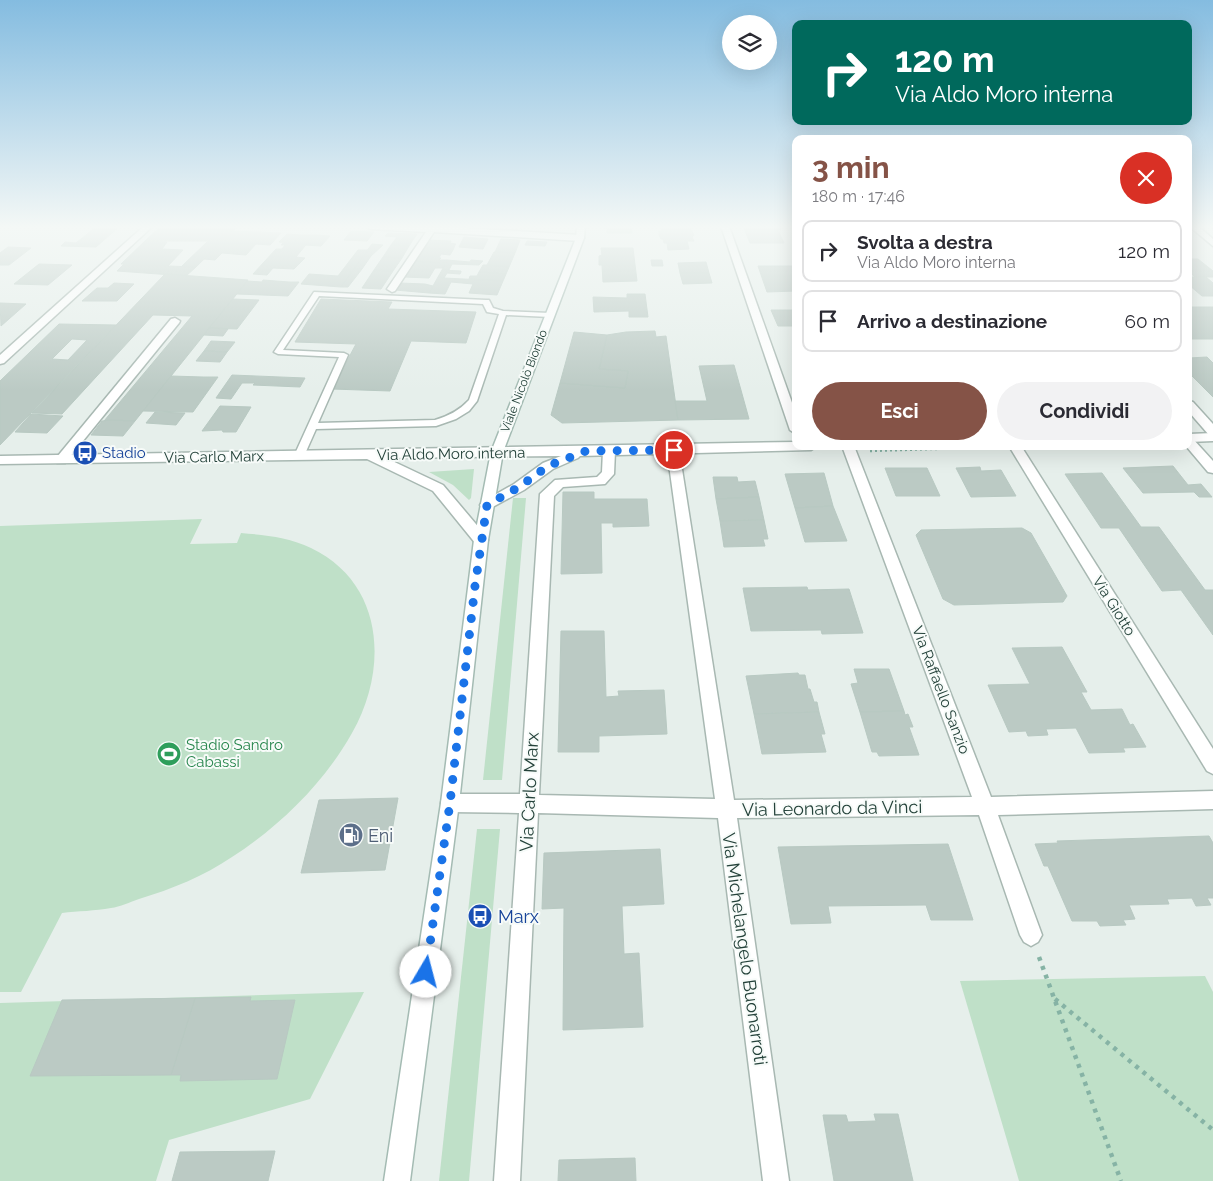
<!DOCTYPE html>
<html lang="it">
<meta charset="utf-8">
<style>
:root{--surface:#fff;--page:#f2f2f3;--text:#2b2b33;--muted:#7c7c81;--line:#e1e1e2;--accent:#855347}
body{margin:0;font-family:Raleway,sans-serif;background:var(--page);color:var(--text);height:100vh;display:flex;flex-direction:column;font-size:19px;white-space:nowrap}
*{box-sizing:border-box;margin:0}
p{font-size:16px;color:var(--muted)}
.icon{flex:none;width:28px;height:28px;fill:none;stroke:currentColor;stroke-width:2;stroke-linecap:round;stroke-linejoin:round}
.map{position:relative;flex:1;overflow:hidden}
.panel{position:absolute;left:792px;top:135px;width:400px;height:315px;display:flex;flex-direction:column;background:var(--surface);border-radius:10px;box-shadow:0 5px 20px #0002}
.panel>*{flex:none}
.top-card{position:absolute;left:792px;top:20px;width:400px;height:105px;border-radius:10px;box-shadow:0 5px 20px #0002;background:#00695c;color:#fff;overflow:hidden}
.tools{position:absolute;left:722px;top:15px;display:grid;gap:10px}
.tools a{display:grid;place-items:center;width:55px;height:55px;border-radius:50%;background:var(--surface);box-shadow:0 5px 20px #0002;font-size:25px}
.pin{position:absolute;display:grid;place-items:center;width:42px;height:42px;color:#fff;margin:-21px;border:2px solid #fff;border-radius:50%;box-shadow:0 1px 5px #0007}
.me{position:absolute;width:55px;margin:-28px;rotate:8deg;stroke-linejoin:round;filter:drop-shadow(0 0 4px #0008)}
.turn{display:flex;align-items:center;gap:18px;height:105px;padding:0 20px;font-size:22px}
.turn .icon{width:65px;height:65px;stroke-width:2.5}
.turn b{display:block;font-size:35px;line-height:42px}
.round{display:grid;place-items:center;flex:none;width:52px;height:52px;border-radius:26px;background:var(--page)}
.headline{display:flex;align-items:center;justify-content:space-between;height:85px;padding:0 20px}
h1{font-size:30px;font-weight:700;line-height:38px;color:var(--accent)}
.cta{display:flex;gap:10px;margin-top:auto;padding:10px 20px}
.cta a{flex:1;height:58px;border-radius:30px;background:var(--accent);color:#fff;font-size:20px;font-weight:700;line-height:58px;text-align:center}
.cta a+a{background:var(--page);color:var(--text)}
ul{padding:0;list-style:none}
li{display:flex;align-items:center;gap:15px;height:62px;margin:0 10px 8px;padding:0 10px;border:2px solid var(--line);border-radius:10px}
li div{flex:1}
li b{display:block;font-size:19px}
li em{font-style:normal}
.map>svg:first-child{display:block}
</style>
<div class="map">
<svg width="1213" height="1181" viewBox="0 0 1213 1181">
<rect width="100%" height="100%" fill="#e6efeb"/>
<!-- green -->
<g fill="#bfe0c8">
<polygon points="474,469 471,498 469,500 453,485 429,472"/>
<polygon points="513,498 526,498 502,780 483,780"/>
<path d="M202,519l-12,25 47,-1 4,-10c23,2 48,4 70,15 73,35 78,120 41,185 -28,50 -72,93 -120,124 -28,19 -60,32 -93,42 -9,3 -19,8 -28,9 -16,3 -33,3 -49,5l-41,79h-21v-466z"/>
<polygon points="477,829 500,829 469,1181 439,1181"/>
<polygon points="1205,976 1213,992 1213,1181 1019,1181 960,981"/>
<polygon points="364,992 310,1099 169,1140 156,1181 0,1181 0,1003"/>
</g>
<!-- building -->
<g fill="#bbcac4" stroke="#b8c9c2" fill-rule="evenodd">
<polygon points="97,226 120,226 96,247 61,246 65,242 76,243"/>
<polygon points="161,226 238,226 196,267 182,266 208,241 145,241"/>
<polygon points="607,226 631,226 632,233 607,233"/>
<polygon points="663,226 683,226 683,228 690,228 694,235 692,237 694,241 687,241 689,249 668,250 667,243 664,243 663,239 661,239 659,235 659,231 662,231 661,227 664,227"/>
<polygon points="743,226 779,226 781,230 778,230 784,243 750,243"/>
<polygon points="233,231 281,233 270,245 256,244 246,255 222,253 215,260 204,259"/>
<polygon points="351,231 374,232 367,241 344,240"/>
<polygon points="388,233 417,234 409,246 391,245 397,237 385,236"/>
<polygon points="287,234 301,235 302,235 294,243 279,242"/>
<polygon points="302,235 314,235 296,257 305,258 294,269 273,268 267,275 253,274 276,249 282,249 285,245 281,245 283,243 294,243"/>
<polygon points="314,235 316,235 330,236 321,246 305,245"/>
<polygon points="464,237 488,239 483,249 459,247"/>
<polygon points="501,239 520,240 515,253 495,252"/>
<polygon points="427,240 451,241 450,243 456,244 455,245 453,250 422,248"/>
<polygon points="145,241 167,242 162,249 183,250 168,266 196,267 186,276 117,271 124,264 121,264"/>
<polygon points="527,241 547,242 545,246 525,245"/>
<polygon points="372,244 383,245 371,256 363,256"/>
<polygon points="391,245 409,246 402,258 383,257"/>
<polygon points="8,247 31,248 9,265 0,265 0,253"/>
<polygon points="422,248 453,250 450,255 441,254 439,258 441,258 439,260 447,260 445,263 413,261"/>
<polygon points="601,248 633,248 637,281 603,282 602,265 599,265 599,256 602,255"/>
<polygon points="358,250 368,250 341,287 301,284 309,274 338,276"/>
<polygon points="494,252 515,253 509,267 487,265"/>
<polygon points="363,256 371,256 362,269 354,269"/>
<polygon points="383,257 402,258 393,271 374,270"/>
<polygon points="1189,259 1198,259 1213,271 1213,277 1195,277 1189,272"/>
<polygon points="447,260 470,262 471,260 483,261 479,265 452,264 449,270 442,270"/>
<polygon points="651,260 662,260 663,266 652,266"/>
<polygon points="413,261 438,263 445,263 443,268 435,268 429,278 404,277"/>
<polygon points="706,262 709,273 680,273 678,263"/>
<polygon points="39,264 72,265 48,285 14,284"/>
<polygon points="483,265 487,265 509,267 506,274 479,272"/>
<polygon points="758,266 793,266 796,275 796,291 767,292"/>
<polygon points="354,269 362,269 348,287 341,287"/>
<polygon points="374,270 393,271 381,289 362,288"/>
<polygon points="442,270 461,271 461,272 460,274 447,273 444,278 438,277"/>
<polygon points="479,272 506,274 503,281 469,279 470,276 477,276"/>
<polygon points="680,273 709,273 712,283 683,284"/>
<polygon points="165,274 248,280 135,421 104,421 192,316 153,315 62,414 32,413"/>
<polygon points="438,277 444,278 503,281 497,295 469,293 473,284 451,282 445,294 429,293"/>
<polygon points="1189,277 1206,277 1213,283 1213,296 1202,296 1189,285"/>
<polygon points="263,280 289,282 299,282 288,296 237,294 247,281 262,282"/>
<polygon points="114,283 134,284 117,301 82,301 97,288 108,288"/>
<polygon points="400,283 425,284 433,286 429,293 395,290"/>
<polygon points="627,294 645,294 648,317 629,317 629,311 594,312 593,297 627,298"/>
<polygon points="233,299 259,300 237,329 209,328"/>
<polygon points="321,299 392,302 388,309 476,312 466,343 411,341 390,391 332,389 356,344 295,342"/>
<polygon points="0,303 26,304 1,326"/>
<rect x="1189" y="307" width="24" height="32"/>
<polygon points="771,310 796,310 796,326 778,326"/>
<path d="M59,324l57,1 -116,120v-64zM72,339l15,1 -19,20 -16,-1z"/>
<polygon points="209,328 228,329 223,336 204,335"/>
<polygon points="655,331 656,337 666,336 678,420 562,423 551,415 560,383 625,388 628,371 599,369 607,335 626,332"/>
<polygon points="574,332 607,335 599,369 628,371 625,388 560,383"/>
<polygon points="211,341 235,342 227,352 204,351"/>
<polygon points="204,351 227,352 220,362 196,361"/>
<polygon points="1207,357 1213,363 1213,397 1189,373 1189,358"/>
<polygon points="734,365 749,419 678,420 675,401 707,401 699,366"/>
<polygon points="232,375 305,378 300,387 253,385 255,383 242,383 231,399 216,398"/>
<polygon points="171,376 203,377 218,377 193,412 143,411"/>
<polygon points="220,406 251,407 236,432 223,432 222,430 202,431"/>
<polygon points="155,412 185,413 176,425 146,423"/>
<polygon points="31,414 63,416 47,433 15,432"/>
<polygon points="111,420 135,421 123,436 91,435 102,421"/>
<polygon points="1173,466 1188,485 1201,484 1212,497 1199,497 1194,492 1143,493 1123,468"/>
<polygon points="980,467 981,471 1001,470 1016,496 971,497 956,468"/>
<polygon points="885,468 927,468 940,496 896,496"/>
<polygon points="824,473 833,506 795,508 785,474"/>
<polygon points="1102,473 1141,527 1159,527 1205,590 1213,590 1213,635 1181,590 1162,591 1119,528 1101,528 1065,474"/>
<polygon points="713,477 737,477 738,482 755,481 759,497 716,499"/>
<polygon points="563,492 594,492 594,499 647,499 649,526 613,527 613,523 601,523 602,573 561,574"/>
<polygon points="759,497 764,520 720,521 716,499"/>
<polygon points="833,506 847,541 805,542 795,508"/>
<polygon points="764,520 768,539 763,539 765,546 724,547 720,521"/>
<polygon points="1022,528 1031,533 1067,596 1063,602 954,605 943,599 916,535 921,530"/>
<polygon points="807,587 808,590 849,589 863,633 822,634 821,630 751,631 743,588"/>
<polygon points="561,631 604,631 606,697 619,696 618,691 664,690 667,734 599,736 599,752 558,752"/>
<polygon points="1062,647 1087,692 1081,692 1091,710 1122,709 1130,725 1133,724 1146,747 1123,748 1125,752 1089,753 1076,728 1046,729 1048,735 1028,736 1026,731 1009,732 988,685 1030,684 1012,648"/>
<polygon points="854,669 889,669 904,711 860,712 851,684 858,683"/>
<polygon points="798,673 799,675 805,675 808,689 810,689 814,702 817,702 819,712 754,714 746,676"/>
<polygon points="904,711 905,715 908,714 913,727 909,727 919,755 879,756 877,752 872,752 860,712"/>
<polygon points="819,712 825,734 821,734 826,752 762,754 754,714"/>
<polygon points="398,798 385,870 301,873 319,800"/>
<polygon points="1209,836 1213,843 1213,898 1207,898 1211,905 1196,906 1192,898 1167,899 1169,904 1129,905 1135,919 1123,920 1126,925 1100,926 1097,921 1072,921 1048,866 1044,866 1035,844 1058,843 1057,841"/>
<polygon points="948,844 973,920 931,920 926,905 828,906 831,923 791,924 778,847"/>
<polygon points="660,849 664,904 622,906 624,954 639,953 643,1027 563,1030 564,908 542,909 544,853"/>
<polygon points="251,997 250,1001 295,1000 277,1079 180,1081 181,1075 171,1075 195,998"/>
<polygon points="195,998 171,1075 30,1076 62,1000"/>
<polygon points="874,1114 898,1114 913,1181 834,1181 823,1115 846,1115 848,1122 876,1121"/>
<polygon points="275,1151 268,1181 172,1181 180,1152"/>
<polygon points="635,1158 636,1181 558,1181 559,1160"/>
</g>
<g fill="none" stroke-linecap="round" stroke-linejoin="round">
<defs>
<path id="service" d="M314,292l172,8h3l4,8 10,3 47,2 4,2 -4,2 -44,-2 -29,86 -8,10 -13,8 -20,7 -120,3 -12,27 -5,3 -5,-3 45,-99 -61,-3 -4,-2zM319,296l164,8 4,8 12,2 -30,86c-10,11 -21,16 -34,20l-117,3 30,-68 -4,-2 -61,-3z"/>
<g id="minor">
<polygon points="144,226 153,226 4,363 0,364 0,355"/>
<polygon points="366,226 432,226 580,235 584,238 580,241 434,232 395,291 392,292 387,289 426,232 370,229"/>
<polygon points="721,226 729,226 796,414 796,434 790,430"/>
<polygon points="1189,226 1198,226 1213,239 1213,246"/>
<polygon points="175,318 180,321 179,323 65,463 57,463 55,460 57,457 171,319"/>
<polygon points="1189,401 1193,402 1213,424 1213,436 1209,435 1189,412"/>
<polygon points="1189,438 1193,439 1213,461 1213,473 1208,472 1186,446 1189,446"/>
<polygon points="673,446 679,450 734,800 972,797 842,446 854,446 991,797 1213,791 1213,809 998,815 1042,935 1038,942 1031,946 1024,942 1020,935 979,815 737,818 789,1181 763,1181 718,818 538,813 520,1181 494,1181 519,813 450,812 443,810 441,803 443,796 450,794 520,794 540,494 555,480 597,477 602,472 603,451 609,447 615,451 614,474 605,484 563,487 554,496 539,795 715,799 667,450"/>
<polygon points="1009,446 1021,446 1213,749 1213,774 1207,771"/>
</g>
<g id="tertiary">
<polygon points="1213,433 1213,441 1189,442 1189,434"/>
<polygon points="796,442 796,446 817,446 811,450 580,456 578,458 553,469 524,490 487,510 482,508 480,505 482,502 514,484 543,463 561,456 386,458 443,485 486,536 488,540 486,544 481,545 476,544 433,491 367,459 0,464 0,456"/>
</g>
<polygon id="secondary" points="577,226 585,226 584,238 503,452 488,540 459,803 410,1181 384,1181 441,803 474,540 491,452 576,238"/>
</defs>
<!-- service casing -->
<use href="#service" stroke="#a8b8b2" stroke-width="3"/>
<!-- minor casing -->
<use href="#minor" stroke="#a8b8b2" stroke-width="3"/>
<!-- tertiary casing -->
<use href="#tertiary" stroke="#a8b8b2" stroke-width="3"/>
<!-- secondary casing -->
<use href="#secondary" stroke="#a4bbb3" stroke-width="3"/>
<!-- path-far1 -->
<polyline stroke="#86b3a5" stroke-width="2.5" stroke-dasharray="2 3" stroke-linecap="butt" points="870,451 997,447"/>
<!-- path -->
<g stroke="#86b3a5" stroke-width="4.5" stroke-dasharray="4 5.5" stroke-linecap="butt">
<polyline points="1039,957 1121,1181"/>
<polyline points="1055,999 1213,1130"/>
</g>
<!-- service -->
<use href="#service" fill="#fff" fill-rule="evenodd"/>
<!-- minor -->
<use href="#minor" fill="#fff" fill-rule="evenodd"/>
<!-- tertiary -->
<use href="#tertiary" fill="#fff" fill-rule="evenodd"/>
<!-- secondary -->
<use href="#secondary" fill="#fff" fill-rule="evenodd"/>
</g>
<!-- sky -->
<linearGradient id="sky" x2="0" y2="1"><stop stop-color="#84bce0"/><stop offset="0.58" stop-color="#f4f8f6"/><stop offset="1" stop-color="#f4f8f6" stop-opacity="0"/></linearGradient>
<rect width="1213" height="391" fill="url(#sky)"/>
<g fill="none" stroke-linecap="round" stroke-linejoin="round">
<!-- route -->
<polyline stroke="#1a73e8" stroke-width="9" stroke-dasharray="0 16.2" points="426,972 450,803 475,586 487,505 519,487 548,466 586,451 674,450"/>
</g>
<!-- icons -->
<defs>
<symbol id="bus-disc" viewBox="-11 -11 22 22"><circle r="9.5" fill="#1a4fb4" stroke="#f7fbf9"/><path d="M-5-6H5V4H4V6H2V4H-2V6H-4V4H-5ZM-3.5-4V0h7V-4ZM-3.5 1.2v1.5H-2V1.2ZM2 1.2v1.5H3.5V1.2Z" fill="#fff"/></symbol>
<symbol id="stadium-disc" viewBox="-11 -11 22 22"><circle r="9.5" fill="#2e9e5b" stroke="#f7fbf9"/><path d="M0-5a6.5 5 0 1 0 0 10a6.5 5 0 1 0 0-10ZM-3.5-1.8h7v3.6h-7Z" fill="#fff"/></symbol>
<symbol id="fuel-disc" viewBox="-11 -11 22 22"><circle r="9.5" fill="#5c6f8a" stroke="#f7fbf9"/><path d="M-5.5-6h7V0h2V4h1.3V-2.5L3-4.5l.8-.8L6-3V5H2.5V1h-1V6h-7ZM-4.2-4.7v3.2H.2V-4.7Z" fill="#fff"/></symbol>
</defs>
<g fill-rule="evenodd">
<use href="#bus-disc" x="71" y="439" width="28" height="28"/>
<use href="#stadium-disc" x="155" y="740" width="28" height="28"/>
<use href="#fuel-disc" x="337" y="821" width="28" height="28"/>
<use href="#bus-disc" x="466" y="902" width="28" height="28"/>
</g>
<g text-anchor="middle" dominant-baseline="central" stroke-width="4" stroke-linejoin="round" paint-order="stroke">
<!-- far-street labels -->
<g font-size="12" fill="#24423a" stroke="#f7fbf9">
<text transform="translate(524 381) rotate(-69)">Viale Nicolò Biondo</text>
</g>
<!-- transit labels -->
<g font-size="15" fill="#164399" stroke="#f7fbf9" text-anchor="start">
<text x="102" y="453">Stadio</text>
</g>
<!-- street labels -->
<g font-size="15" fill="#24423a" stroke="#f7fbf9">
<text transform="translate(451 454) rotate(-1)">Via Aldo Moro interna</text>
<text transform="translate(214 457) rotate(-1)">Via Carlo Marx</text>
<text transform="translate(1114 606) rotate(58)">Via Giotto</text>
<text transform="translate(941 690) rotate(69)">Via Raffaello Sanzio</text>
</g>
<!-- leisure labels -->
<g font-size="15" fill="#27864d" stroke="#f7fbf9" text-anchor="start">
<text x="186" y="745">Stadio Sandro<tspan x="186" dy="17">Cabassi</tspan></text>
</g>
<!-- near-street labels -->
<g font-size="18" fill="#24423a" stroke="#f7fbf9">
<text transform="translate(529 792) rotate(-87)">Via Carlo Marx</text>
<text transform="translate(832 808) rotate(-1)">Via Leonardo da Vinci</text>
<text transform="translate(745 949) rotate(82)">Via Michelangelo Buonarroti</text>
</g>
<!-- near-service labels -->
<g font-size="18" fill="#4e5e75" stroke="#f7fbf9" text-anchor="start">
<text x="368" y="835">Eni</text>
</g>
<!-- near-transit labels -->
<g font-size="18" fill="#164399" stroke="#f7fbf9" text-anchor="start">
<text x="498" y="916">Marx</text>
</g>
</g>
</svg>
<div class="tools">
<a><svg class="icon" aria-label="layers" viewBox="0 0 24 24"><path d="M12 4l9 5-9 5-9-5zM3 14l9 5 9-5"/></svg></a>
</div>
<div class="pin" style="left:674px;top:450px;background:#d93025"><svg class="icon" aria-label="arrive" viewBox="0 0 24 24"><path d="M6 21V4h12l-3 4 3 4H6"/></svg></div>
<svg class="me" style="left:426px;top:972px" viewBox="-20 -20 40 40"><circle r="19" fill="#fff"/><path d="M0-13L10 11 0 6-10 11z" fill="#1a73e8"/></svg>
<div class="top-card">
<div class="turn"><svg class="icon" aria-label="right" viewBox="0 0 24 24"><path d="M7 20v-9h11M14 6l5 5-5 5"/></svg><div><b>120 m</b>Via Aldo Moro interna</div></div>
</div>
<section class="panel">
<div class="headline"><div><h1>3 min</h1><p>180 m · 17:46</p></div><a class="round" style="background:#d93025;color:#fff"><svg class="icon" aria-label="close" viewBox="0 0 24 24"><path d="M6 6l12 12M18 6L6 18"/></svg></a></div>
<ul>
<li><svg class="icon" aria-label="right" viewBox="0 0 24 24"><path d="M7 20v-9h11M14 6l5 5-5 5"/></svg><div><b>Svolta a destra</b><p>Via Aldo Moro interna</p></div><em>120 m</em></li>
<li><svg class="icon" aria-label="arrive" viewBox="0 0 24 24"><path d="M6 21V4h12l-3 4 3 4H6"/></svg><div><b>Arrivo a destinazione</b></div><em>60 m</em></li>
</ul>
<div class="cta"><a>Esci</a><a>Condividi</a></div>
</section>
</div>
